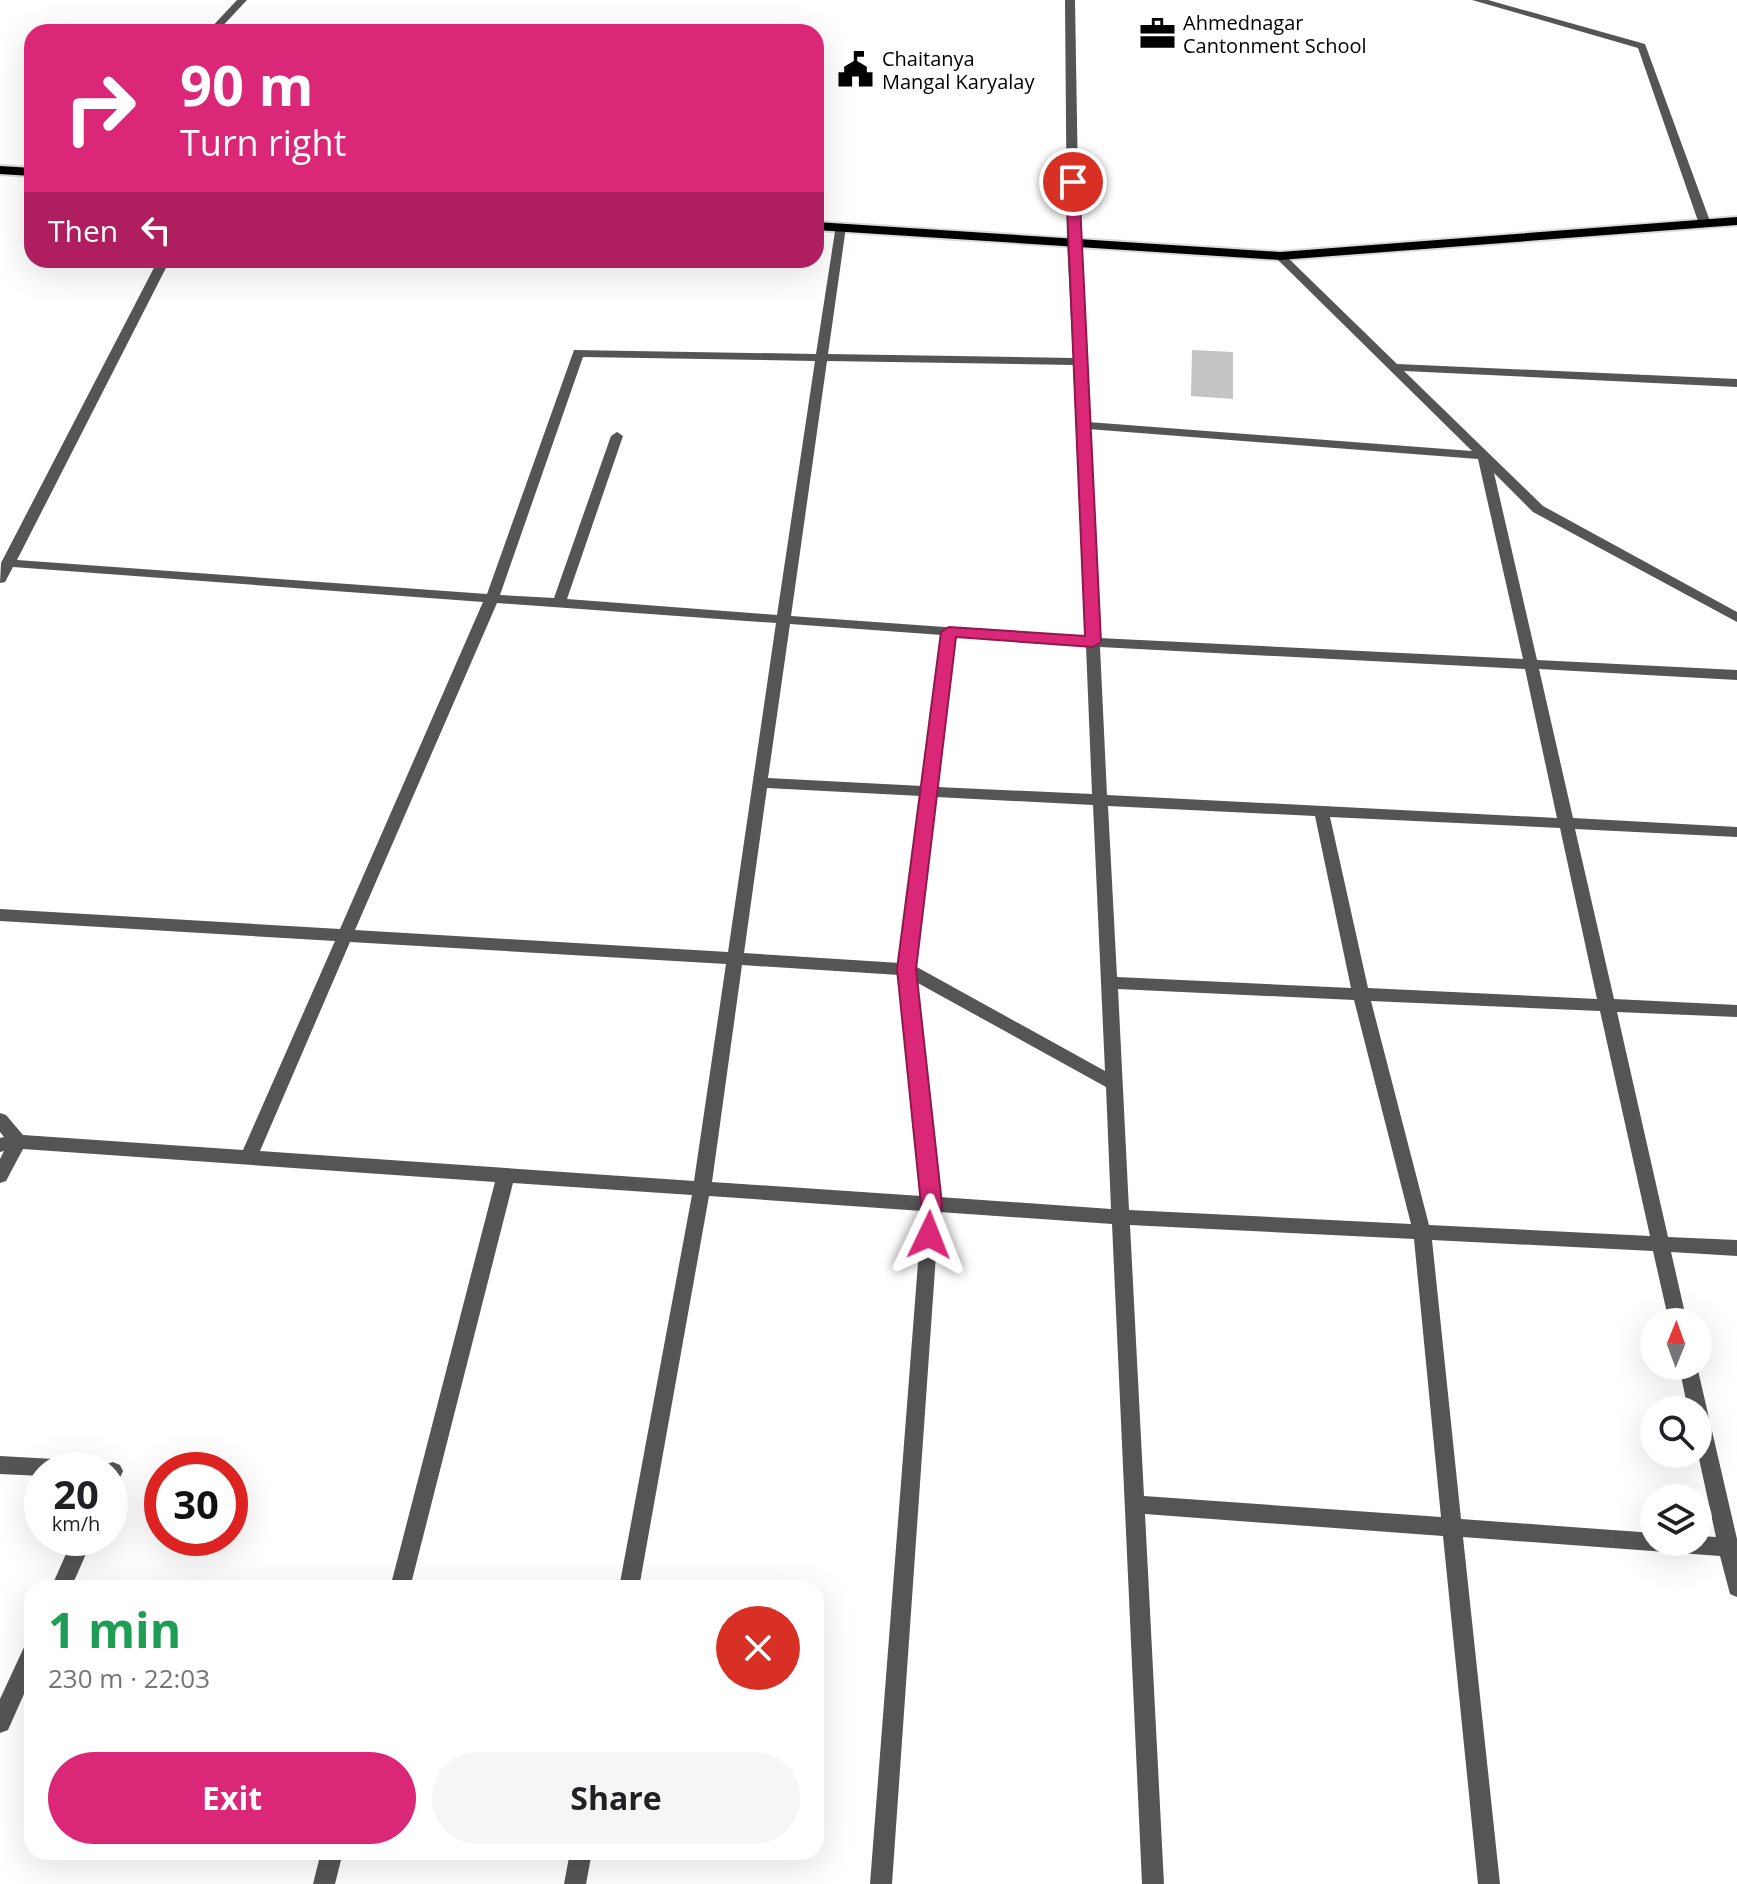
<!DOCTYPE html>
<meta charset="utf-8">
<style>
:root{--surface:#fff;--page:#f6f6f6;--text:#202124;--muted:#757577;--accent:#db2777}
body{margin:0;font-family:"Open Sans",sans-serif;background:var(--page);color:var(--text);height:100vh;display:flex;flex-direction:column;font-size:30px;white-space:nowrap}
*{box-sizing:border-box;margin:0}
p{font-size:26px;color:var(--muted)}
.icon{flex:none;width:44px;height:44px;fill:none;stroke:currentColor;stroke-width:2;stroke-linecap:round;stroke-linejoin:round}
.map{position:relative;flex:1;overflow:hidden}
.panel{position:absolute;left:24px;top:1580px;width:800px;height:280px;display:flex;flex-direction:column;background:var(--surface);border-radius:24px;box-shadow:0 8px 32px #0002}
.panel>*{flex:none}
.guide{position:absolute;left:24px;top:24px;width:800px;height:244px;border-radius:24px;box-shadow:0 8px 32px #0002;background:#db2777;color:#fff;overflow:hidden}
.needle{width:52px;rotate:1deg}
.controls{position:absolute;left:1640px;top:1308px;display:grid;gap:16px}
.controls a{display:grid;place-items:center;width:72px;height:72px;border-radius:50%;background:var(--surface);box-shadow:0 8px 32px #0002;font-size:40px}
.speed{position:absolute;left:24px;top:1452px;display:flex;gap:16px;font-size:40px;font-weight:700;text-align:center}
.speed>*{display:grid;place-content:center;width:104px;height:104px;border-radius:50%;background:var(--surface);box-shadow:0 8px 32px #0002;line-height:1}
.speed small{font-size:20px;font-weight:400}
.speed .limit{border:12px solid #d22;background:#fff;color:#111}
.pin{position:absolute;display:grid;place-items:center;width:68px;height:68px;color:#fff;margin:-34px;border:4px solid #fff;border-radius:50%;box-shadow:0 2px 8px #0007}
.me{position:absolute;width:88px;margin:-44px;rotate:2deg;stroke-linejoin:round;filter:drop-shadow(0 0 6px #0008)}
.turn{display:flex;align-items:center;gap:28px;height:168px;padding:0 24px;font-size:36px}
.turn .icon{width:104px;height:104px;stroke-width:2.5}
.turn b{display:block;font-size:56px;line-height:68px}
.then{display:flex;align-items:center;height:76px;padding:0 24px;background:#0003;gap:16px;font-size:30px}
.round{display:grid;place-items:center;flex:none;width:84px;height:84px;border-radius:42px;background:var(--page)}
.summary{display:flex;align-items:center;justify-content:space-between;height:136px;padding:0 24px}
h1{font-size:48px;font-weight:700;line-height:60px;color:#1e9e55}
.primary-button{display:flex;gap:16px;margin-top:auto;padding:16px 24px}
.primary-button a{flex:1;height:92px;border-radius:48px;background:var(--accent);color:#fff;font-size:32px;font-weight:700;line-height:92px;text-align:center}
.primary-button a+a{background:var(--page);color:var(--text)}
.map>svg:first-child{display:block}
</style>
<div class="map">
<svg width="1737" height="1884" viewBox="0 0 1737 1884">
<rect width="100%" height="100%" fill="#fff"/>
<!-- building -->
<polygon fill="#c4c4c4" points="1192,350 1233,352 1233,399 1191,396"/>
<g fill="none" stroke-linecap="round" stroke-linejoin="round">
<defs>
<g id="primary">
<polygon points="0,166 32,168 32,176 0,174"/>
<polygon points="1737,217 1737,225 1280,260 816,230 816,222 1280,252"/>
</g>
</defs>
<!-- primary casing -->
<use href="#primary" stroke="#dbdbdb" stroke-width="4"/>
<!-- minor -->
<g fill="#555" fill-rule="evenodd">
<polygon points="237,0 247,0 217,32 207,32"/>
<path d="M1065,0h10l4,242 9,180 384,29 -196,-193 -2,-2 6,-3 4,1 113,110 340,15v8l-333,-16 139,135 194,106v10l-204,-110 -39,-39 43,187 200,10v10l-198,-11 34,149 164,9v10l-162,-8 39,170 123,6v12l-120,-5 51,225 69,3v16l-66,-4 16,70h-18l-16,-71 -221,-11 29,279 193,14v9h44v-6l18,1 -18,-83v-44h-10l-9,-44h18l40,173v58l-7,-3 -10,-38 -257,-19 37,347h-22l-35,-348 -298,-22 19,370h-22l-30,-660 -173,-12 -47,672h-22l52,-673 -213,-15 -70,392h-20l73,-393 -179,-12 -103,405h-20l105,-406 -472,-33 -17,32 -6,2v-24l4,-8 -4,1v-14l4,-1 -4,-5v-19l6,2 17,20 220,15 92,-209 -335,-20v-12l340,20 143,-327 -470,-35 -8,15 -5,1 1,-20 157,-303h12l-153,300 470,34 87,-244 242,4 20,-129 10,2 -18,127 245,4 -6,-116zM583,357l232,4 -38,254 -210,-16 56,-163 -6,-4 -6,4 -57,162 -54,-3zM827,361l246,4 12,272 -294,-21zM1088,429l390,30 45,200 -424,-21zM497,603l279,20 -48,329 -373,-22zM790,624l152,11 -20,151 -154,-8zM955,636l131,10 6,148 -155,-7zM1100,647l425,22 32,149 -450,-23zM767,788l154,8 -21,167 -156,-10zM936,797l157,8 12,266 -190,-105zM1108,806l207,10 36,172 -234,-11zM1330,817l230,11 37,171 -229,-11zM350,942l376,22 -32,217 -434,-30zM742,965l157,10 22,221 -209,-14zM916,982l190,105 5,122 -172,-12zM1118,989l236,11 57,224 -282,-14zM1371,1001l229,10 50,225 -221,-11zM1130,1225l284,14 27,278 -297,-21z"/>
<polygon points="1472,0 1488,0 1645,44 1711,224 1709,226 1699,224 1638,48"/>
<polygon points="0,1456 89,1461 96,1464 99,1470 42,1470 42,1476 0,1474"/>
<polygon points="113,1462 120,1465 123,1471 117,1484 110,1487 110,1470 101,1470 103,1465"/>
<polygon points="73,1538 93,1538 71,1588 51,1588"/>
<polygon points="32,1642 32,1676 8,1730 0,1733 0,1699 25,1645"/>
<polygon points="321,1852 343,1852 335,1884 313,1884"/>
<polygon points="570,1852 592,1852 586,1884 564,1884"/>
</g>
<!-- primary -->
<use href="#primary" fill="#000" fill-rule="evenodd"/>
</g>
<!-- route -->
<polygon fill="#db2777" stroke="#8e194d" stroke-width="2" points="1073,178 1079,182 1101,642 1093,647 956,637 916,969 942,1204 936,1241 929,1243 922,1241 919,1235 921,1204 897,969 941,632 949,627 1085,636 1066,182"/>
<!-- icons -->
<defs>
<symbol id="office-bare" viewBox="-9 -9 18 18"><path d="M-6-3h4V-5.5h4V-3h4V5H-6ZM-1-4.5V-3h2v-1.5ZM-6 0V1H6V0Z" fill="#000" stroke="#fff" stroke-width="2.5" paint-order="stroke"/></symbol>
<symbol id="civic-bare" viewBox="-9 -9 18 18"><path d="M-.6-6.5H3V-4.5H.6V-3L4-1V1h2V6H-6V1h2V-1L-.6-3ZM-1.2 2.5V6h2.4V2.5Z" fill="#000" stroke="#fff" stroke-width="2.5" paint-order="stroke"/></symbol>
</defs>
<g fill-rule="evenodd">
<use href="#office-bare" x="1132" y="8" width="51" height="51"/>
<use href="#civic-bare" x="830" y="44" width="51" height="51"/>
</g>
<g text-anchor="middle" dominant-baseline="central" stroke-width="6" stroke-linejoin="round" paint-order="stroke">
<!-- far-poi labels -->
<g font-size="20" fill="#000" stroke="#fff" text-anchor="start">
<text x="1183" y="22">Ahmednagar<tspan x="1183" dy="23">Cantonment School</tspan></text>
<text x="882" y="58">Chaitanya<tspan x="882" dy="23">Mangal Karyalay</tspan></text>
</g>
</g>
</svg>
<div class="controls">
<a><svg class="needle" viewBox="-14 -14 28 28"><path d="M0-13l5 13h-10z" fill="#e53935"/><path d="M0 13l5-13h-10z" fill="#757577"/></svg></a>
<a><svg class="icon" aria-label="search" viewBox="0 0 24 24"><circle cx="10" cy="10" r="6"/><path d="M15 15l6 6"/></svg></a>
<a><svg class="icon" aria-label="layers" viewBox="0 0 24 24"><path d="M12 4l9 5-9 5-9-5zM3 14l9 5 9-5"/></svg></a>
</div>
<div class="speed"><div>20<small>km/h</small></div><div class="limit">30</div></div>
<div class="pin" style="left:1073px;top:182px;background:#d93025"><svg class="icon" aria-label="arrive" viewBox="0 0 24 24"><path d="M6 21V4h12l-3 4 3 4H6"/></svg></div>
<svg class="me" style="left:929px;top:1235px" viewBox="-20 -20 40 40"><path d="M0-17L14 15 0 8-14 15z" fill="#db2777" stroke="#fff" stroke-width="4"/></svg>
<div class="guide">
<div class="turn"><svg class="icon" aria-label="right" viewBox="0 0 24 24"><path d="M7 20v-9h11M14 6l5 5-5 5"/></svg><div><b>90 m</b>Turn right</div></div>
<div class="then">Then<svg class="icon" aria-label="left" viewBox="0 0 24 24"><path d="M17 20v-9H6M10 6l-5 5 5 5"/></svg></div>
</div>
<section class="panel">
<div class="summary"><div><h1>1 min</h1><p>230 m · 22:03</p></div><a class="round" style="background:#d93025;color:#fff"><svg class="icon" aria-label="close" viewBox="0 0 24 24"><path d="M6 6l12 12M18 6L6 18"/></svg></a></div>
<div class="primary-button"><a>Exit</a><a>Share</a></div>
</section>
</div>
